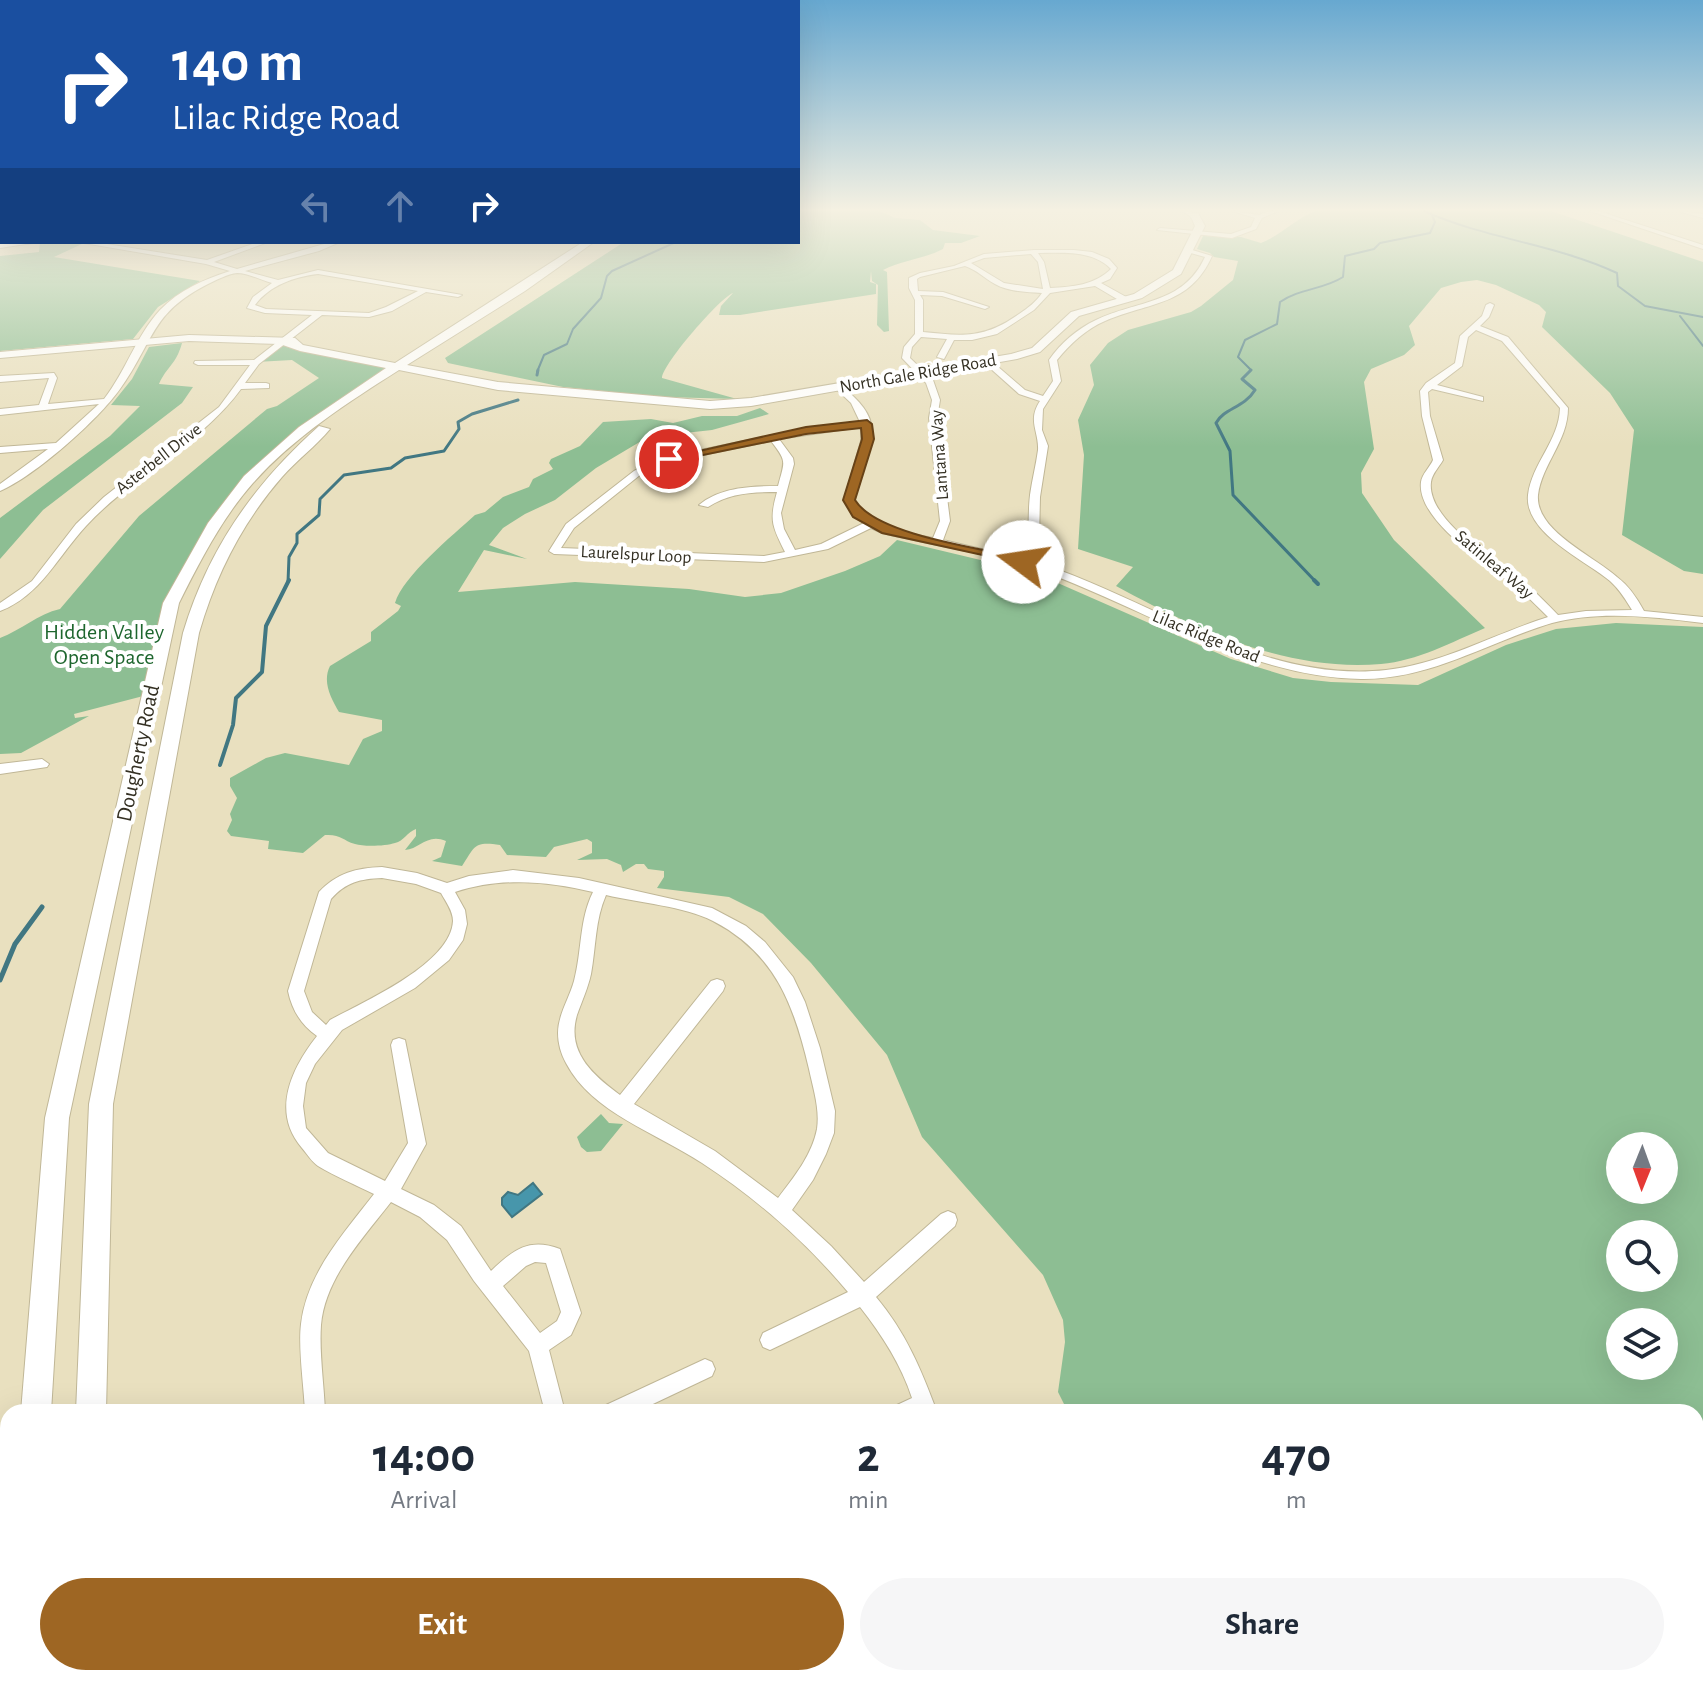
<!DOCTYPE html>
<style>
:root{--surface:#fff;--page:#f6f6f7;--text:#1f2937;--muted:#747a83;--accent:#9e6623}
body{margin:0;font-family:"Alegreya Sans",sans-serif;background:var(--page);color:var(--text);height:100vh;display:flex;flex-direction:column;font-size:30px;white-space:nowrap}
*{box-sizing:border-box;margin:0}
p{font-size:26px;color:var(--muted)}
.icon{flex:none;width:44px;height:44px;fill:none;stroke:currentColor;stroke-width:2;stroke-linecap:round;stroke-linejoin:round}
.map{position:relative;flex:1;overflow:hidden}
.details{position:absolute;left:0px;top:1404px;width:1704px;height:282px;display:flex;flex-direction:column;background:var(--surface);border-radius:24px 24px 0 0;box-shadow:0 8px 32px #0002}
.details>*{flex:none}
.banner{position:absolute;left:0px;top:0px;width:800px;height:244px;box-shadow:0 8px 32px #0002;background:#1a4fa0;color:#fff;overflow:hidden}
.needle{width:52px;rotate:181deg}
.fabs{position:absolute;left:1606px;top:1132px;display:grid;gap:16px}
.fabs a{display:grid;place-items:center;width:72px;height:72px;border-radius:50%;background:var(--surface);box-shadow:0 8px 32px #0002;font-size:40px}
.pin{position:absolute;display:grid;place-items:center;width:68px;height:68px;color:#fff;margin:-34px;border:4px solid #fff;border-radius:50%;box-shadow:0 2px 8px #0007}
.me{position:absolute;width:88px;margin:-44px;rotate:284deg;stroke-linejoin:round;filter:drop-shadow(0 0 6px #0008)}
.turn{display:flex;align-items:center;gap:28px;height:168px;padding:0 40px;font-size:36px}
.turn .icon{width:104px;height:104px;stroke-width:2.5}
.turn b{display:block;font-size:56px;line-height:68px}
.lanes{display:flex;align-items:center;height:76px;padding:0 40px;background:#0003;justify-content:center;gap:40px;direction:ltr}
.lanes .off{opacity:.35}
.eta{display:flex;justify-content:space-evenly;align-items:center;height:136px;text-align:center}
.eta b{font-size:48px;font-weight:700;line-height:56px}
.cta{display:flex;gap:16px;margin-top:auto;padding:16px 40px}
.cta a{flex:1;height:92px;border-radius:48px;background:var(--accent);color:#fff;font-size:32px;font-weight:700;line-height:92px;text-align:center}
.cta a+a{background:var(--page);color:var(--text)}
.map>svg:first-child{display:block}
</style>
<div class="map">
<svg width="1703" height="1685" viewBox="0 0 1703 1685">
<rect width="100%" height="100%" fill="#e9e0bf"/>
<!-- green -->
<g fill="#8dbe93" fill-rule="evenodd">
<path d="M798,211h82l15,7 25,2 13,10 47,6 -19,7h-16l-2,6c-19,10 -41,11 -60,21l4,2 2,59 -5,1 -7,-7 1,-40 -6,-4 -1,-10 -1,11 6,2v10l-136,21h-21l2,-9 12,-13c-12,4 -70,70 -71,85l75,21 -73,-2 -101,-10 -101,-21 -14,-3 -3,-5 179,-116h174z"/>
<path d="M1315,211h236l152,51v312l-19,-3 -62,-36 12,-105 -24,-37 -68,-66 4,-15 -7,-7 -43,-20 -19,-5 -16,2 -20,6 -32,38 6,19 -11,10 -33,14 -7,13 10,67 -13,24 1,20 32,47 91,88c-33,14 -68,33 -104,36 -94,8 -184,-34 -265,-78l17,-19 -55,-18 6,-94 -6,-35 16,-35 -4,-20 18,-22 20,-13 63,-18 10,-6 32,-26 5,-19 -24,-4 -4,-4 -13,-4 6,-13 38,1 20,6c20,-8 33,-23 54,-32z"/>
<polygon points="40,242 84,243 54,257 200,281 158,307 133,339 0,351 0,256 39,252"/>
<path d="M283,341l113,26 -66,41 -82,72 -56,80 -41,134 -77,20 1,4 14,-2 -68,37 -21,1v-116c21,-8 38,-24 60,-29l79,-93 128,-107 10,-3 42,-28 -27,-18 -36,2z"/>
<path d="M182,343c-6,22 -15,23 -23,41l34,3 -11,16 -139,107 -43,49v-41l110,-82 30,-30 -29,-1 21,-26 17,-32z"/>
<path d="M760,408l9,6 -57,16 -64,7 -52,31 -41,32 -30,14 -22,14 -14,17 38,14 -43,-9 -26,42 117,-10 114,7 56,8 36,-4 64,-22 35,-15 17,-16 138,33 196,86 62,19 38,4 87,3 88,-40 50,-16 60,-6 87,4v1058h-525l-3,-7h521v-266h-628l-10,-20 7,-50 -2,-22 -20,-45 -121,-138 -35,-82 -76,-92 -48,-49 -34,-17 -72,-9 7,-11v-6l-16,-2 -4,-5h-8l-13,8 -2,-7 -14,-6 -30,1 15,-7v-11l-5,-3 -33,8 -8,10 -39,-2 -7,-10c-27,-4 -25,2 -38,21l-30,-5 9,-4 5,-16c-19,-8 -26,8 -41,9l11,-14v-7c-9,3 -12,12 -21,14 -9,3 -31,4 -40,1 -13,-4 -14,-10 -30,-9l-22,18 -35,-4 1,-8 -38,-5 -4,-5 5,-11 -2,-6 7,-16 -7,-12v-8l36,-20 19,-5 64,12 14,-26 19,-8v-11l-43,-8c-8,-14 -17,-30 -9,-46l41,-25v-9l27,-21 3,-5 -6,-3c8,-27 58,-68 80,-88l10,-3 18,-15 26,-10 4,-8 20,-10 -4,-6 2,-4 29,-13 23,-24 48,-3 22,4 29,-7h35zM1664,1146v44h-44v-44zM1620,1234h44v44h-44zM1664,1322v44h-44v-44z"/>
<polygon points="601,1114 609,1123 623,1124 601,1151 587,1152 581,1147 577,1137"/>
</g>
<!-- water -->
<polygon fill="#4796ab" stroke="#417782" stroke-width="2" points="533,1183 542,1194 512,1217 502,1205 502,1198 508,1192 518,1195"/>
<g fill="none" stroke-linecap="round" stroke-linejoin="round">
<!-- stream-far3 -->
<g stroke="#417782" stroke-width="2">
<path d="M1424,211c62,28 131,33 193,62l1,13 27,20 58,11"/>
<polyline points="1680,316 1703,346"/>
<polyline points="537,372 544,355 567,344 573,329 601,298 607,276 612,271 676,242"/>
<path d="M1249,372l2,-2 -13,-13 7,-17 32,-16 3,-22c20,-14 43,-12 63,-25l2,-21 29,-7 6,-6 50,-10 5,-11 -4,-9"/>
</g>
<!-- stream-far2 -->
<g stroke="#417782" stroke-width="3">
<path d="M1251,370l-9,9 13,11c-11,18 -31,18 -39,33l14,28 3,44 83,87"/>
<polyline points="537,375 538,370"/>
<polyline points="288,582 289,557 297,543 297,534 319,515 320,499 344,475 391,468 405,458 444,451 459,429 458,422 472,414 518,400"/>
</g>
<!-- stream-far1 -->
<g stroke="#417782" stroke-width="4">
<polyline points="1314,580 1318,584"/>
<polyline points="220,765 233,725 236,698 262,672 266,626 289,580"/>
</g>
<!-- stream -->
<polyline stroke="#417782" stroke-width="5" points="0,980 15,944 42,907"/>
<defs>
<g id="street">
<polygon points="1232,211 1259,215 1270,211 1278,211 1262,218 1256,229 1232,238 1157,230 1160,228 1231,234 1251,227 1255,218"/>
<polygon points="1590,211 1598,211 1703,245 1703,249"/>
<polygon points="1680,211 1703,214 1703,218 1681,212"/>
<polygon points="18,242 39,242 0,248 0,244"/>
<path d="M78,242h16l113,18 51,-18h10l-54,20 23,7 94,-27h9l-21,9 -74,20 33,9 40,-10 144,25 -4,2 -32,-5 -34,19 -23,6 -47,-2 -63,49 -14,19h21l3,1v4l-28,1c-40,55 -109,87 -155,137 -28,30 -46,70 -86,85v-8l32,-22 44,-57 28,-27 115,-90 31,-42h-52l-4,-2 1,-2 59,-1 58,-45 -47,-2 -18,-5 6,-11 19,-14c-10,-3 -25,-10 -35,-10 -9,1 -21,7 -29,11 -58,29 -54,58 -88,105 -22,31 -85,87 -120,102v-7l48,-35 -48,4v-6l56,-4 43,-39 -99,11v-6l39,-4 10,-27 -49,4v-6l54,-3 3,5 -9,26 56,-5c22,-28 32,-63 56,-89 19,-20 45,-31 70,-39l-24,-7zM318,274l100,17 -32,16 -17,6 -103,-4 -11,-4c15,-20 39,-28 63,-31z"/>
<path d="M1189,249l23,7c-22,50 -63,46 -107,65 -19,8 -35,23 -48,39l4,21 -18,28 -1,21 6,16 -8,51 -1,41 -10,22c118,35 229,124 357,110 57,-6 108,-36 162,-53 -9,-9 -18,-18 -27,-26 -27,-23 -105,-69 -100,-109 1,-8 9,-15 12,-22l-11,-44 -2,-25 6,-8 29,-20 5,-27 22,-20 4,-11 4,-2 4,2 -5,12 -9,9 28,11 60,71c0,33 -26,56 -30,87 -3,36 56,61 79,82 12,9 20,21 27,34l59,6v6c-48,-6 -104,-13 -151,0 -64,19 -122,57 -191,56 -113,-2 -211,-68 -314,-106 -53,-19 -110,-27 -165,-40l-11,-5 -43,21 -64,13 -210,-8 -5,-3 17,-27 68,-53 23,-12 149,-31 54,-6 -9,-19 -16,-15 4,-3c13,8 30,25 32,39 4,19 -13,56 -17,76 17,29 49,32 79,38l7,-17 -11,-103 3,-18 -6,-17 -24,-25 2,-11 11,-13v-34l-6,-12v-10l11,-5 34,-7 30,-12 50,-4h40l18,2 17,7 8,9 -7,11 -9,4 27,15v4h-6l-27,-16 -45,7 -16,17 -37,24 -25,6h-18l-10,19 -7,-2 10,-18 -26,-2 -9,10 -2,11 23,22 7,20 -3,18 13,103 -7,19 77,18c12,-27 7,-36 10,-63 2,-15 6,-30 8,-45 1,-19 -11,-29 2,-49l-21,-7 -37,-33 7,-2 36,31 18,6 10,-15 -4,-21c12,-17 28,-31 47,-40 41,-20 87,-15 109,-63l-18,-5zM1038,253c25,0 55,-3 73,16 -16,16 -39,18 -61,19l-6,-26zM1031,254l7,8 5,27 -39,-6 -33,-20 13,-5zM965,266c12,4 19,12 30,18 14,8 32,8 47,9 -6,9 -14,15 -23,21 -35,25 -56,22 -96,18v-32l-3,-5 22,1 43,13 4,-2 -46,-15 -25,-1 -1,-12 3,-2zM1476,330l26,11 58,67c-1,33 -28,55 -32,87 -4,38 57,65 82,86 9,8 16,19 22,29l-46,1 -28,4c-10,-10 -20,-21 -31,-30 -27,-22 -101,-64 -96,-103 1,-8 8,-15 12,-22l-13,-44 -2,-24 4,-3 51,12v-4l-46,-12 25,-19 6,-29zM861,427v14l-17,59 9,13 11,10 -43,21 -26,6 -11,-21 -3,-16 13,-49 -1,-6 -14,-19zM771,441c16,21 14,19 7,45 -26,0 -58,1 -79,19l9,2c21,-14 44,-15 69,-15 -8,28 -5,34 8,60l-21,4 -203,-8 13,-20 66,-53 23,-12z"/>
<polygon points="42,759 49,764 47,767 0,774 0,764"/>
<path d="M382,867l35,6 30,10 22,-7 44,-6 66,8 133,30 34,18 19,16 28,35 12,25 15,46 15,63 -1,22 -8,21 -13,26 -21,30 39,36 33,36 77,-68 7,-3 7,3 2,6 -2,6 -79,71c30,36 45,72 61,115h-43l3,-7 15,-7c-11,-34 -30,-63 -52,-91l-90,43 -7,-3 -3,-7 3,-7 85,-41c-41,-49 -92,-94 -146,-129 -45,-30 -110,-50 -136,-100 -5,-9 -8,-20 -8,-30 0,-18 11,-34 16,-52 8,-30 5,-61 19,-89 -46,-11 -92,-15 -138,0l10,18 2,14 -4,16 -14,20 -34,28 -73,42 -27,34 -9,19 -3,23 3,22 22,25 57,28 23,-38 -17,-98 2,-5 6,-2 6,2 21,104 -25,45 33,16 27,21 30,45c22,-21 38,-34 69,-22l21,64 -10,22 -22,15 16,62h-20l-16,-61 -55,-70 -27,-41 -27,-23 -29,-15c-28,36 -66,76 -70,123 -2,28 3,59 4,87h-20c-1,-25 -7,-64 -4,-88 6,-51 43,-91 73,-130 -18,-9 -38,-17 -56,-28 -6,-4 -11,-12 -16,-18 -31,-36 -11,-79 15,-112 -16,-11 -25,-26 -29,-45l31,-99c18,-19 37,-24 63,-25zM382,878l34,6 25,9c5,9 12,18 12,28 -2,43 -90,81 -123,99l-4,5 -14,-13 -8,-21 27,-92c15,-17 29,-20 51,-21zM606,895c33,8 78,11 107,26 62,32 81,84 96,148 4,19 11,40 8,60 -5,26 -23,48 -39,69l-63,-47 -81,-47 89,-113 2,-5 -2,-5 -6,-2 -6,2 -91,114c-27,-20 -54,-43 -43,-80 5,-14 11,-27 14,-41 5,-27 4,-54 15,-79zM535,1262l11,1 15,49 -4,9 -17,12 -37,-47 23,-20z"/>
<polygon points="705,1359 712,1362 715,1369 712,1376 636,1412 603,1412 606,1405"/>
<polygon points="372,1678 404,1678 401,1685 369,1685"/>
<polygon points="587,1678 611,1678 612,1685 588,1685"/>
<polygon points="621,1678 645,1678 647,1685 623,1685"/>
<polygon points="730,1678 759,1678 756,1685 727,1685"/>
<polygon points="991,1678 1015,1678 1016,1685 992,1685"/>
</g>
<g id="secondary">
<path d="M1182,211l16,2 7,13 -24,48 -39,24 -63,18 -39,36 -23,7 -266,47 -41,3 -212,-19 -99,-20c-52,33 -105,67 -146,113 -31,35 -53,78 -74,120l-110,515 -18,294h-30l24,-294 118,-515 45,-80 36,-47 55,-49 87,-59 -86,-17 -20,-7 -91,-3 -189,17v-6l189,-17 106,3 8,7 92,18 188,-121h11l-69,49 -118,74 91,17 212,19 41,-3 260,-44 21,-6 39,-36 63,-18 39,-24 22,-44 -4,-9z"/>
<path d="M319,426l11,3c-14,17 -33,31 -48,48 -40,46 -66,97 -83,156l-86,471 -7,308h-30l13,-308 94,-471c25,-84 71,-149 136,-207z"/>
<polygon points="8,1675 8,1678 41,1678 41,1685 7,1685"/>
<polygon points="71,1678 105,1678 104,1685 70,1685"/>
</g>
</defs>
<!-- street casing -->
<use href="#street" stroke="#c0b797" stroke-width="2"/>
<!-- secondary casing -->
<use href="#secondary" stroke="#c0b797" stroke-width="2"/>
<!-- street -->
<use href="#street" fill="#fff" fill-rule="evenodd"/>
<!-- secondary -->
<use href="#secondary" fill="#fff" fill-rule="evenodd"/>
</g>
<!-- sky -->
<linearGradient id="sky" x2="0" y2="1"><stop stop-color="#67a8d0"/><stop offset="0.47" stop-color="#f5f1e2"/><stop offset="1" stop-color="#f5f1e2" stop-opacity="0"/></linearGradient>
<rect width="1703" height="447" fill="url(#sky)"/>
<!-- route -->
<path fill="#9e6623" stroke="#674217" stroke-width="2" d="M867,420l5,4 2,15 -19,61c22,36 131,49 173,59v6l-146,-32 -29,-16 -10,-17 19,-61 -1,-11 -55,6 -137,28 -6,-3 143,-32z"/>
<g text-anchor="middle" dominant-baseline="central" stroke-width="8" stroke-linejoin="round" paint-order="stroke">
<!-- far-street labels -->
<g font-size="18" fill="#343023" stroke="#fff">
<text transform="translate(918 374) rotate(-10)">North Gale Ridge Road</text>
<text transform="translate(940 455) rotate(-94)">Lantana Way</text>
<text transform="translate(159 459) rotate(-38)">Asterbell Drive</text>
<text transform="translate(636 555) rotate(3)">Laurelspur Loop</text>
<text transform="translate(1494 565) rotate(40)">Satinleaf Way</text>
<text transform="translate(1206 637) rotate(22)">Lilac Ridge Road</text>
</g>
<!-- park labels -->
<g font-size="22" fill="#1e662e" stroke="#fff">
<text x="104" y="632">Hidden Valley<tspan x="104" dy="25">Open Space</tspan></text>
</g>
<!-- street labels -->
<g font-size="22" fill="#343023" stroke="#fff">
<text transform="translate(138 753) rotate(-78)">Dougherty Road</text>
</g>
</g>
</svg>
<div class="fabs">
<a><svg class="needle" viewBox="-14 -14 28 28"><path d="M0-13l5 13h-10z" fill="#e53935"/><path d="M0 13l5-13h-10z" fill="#747a83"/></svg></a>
<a><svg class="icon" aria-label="search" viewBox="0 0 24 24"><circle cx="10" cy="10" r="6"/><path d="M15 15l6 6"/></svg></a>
<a><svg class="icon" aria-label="layers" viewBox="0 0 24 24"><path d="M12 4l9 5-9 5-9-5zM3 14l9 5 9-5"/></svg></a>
</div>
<div class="pin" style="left:669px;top:459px;background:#d93025"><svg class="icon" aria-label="arrive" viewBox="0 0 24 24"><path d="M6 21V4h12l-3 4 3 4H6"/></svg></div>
<svg class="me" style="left:1023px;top:562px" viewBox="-20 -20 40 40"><circle r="19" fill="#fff"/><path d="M0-13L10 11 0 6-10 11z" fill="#9e6623"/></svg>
<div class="banner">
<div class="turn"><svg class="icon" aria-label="right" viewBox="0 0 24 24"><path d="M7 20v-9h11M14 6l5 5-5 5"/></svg><div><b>140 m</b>Lilac Ridge Road</div></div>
<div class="lanes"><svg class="icon off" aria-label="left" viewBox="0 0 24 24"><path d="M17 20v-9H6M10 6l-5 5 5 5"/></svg><svg class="icon off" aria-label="ahead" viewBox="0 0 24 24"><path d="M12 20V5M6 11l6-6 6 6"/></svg><svg class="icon" aria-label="right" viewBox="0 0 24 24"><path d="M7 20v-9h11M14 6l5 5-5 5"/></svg></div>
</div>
<section class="details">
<div class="eta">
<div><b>14:00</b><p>Arrival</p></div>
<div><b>2</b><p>min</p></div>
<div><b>470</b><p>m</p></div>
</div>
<div class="cta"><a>Exit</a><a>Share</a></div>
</section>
</div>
